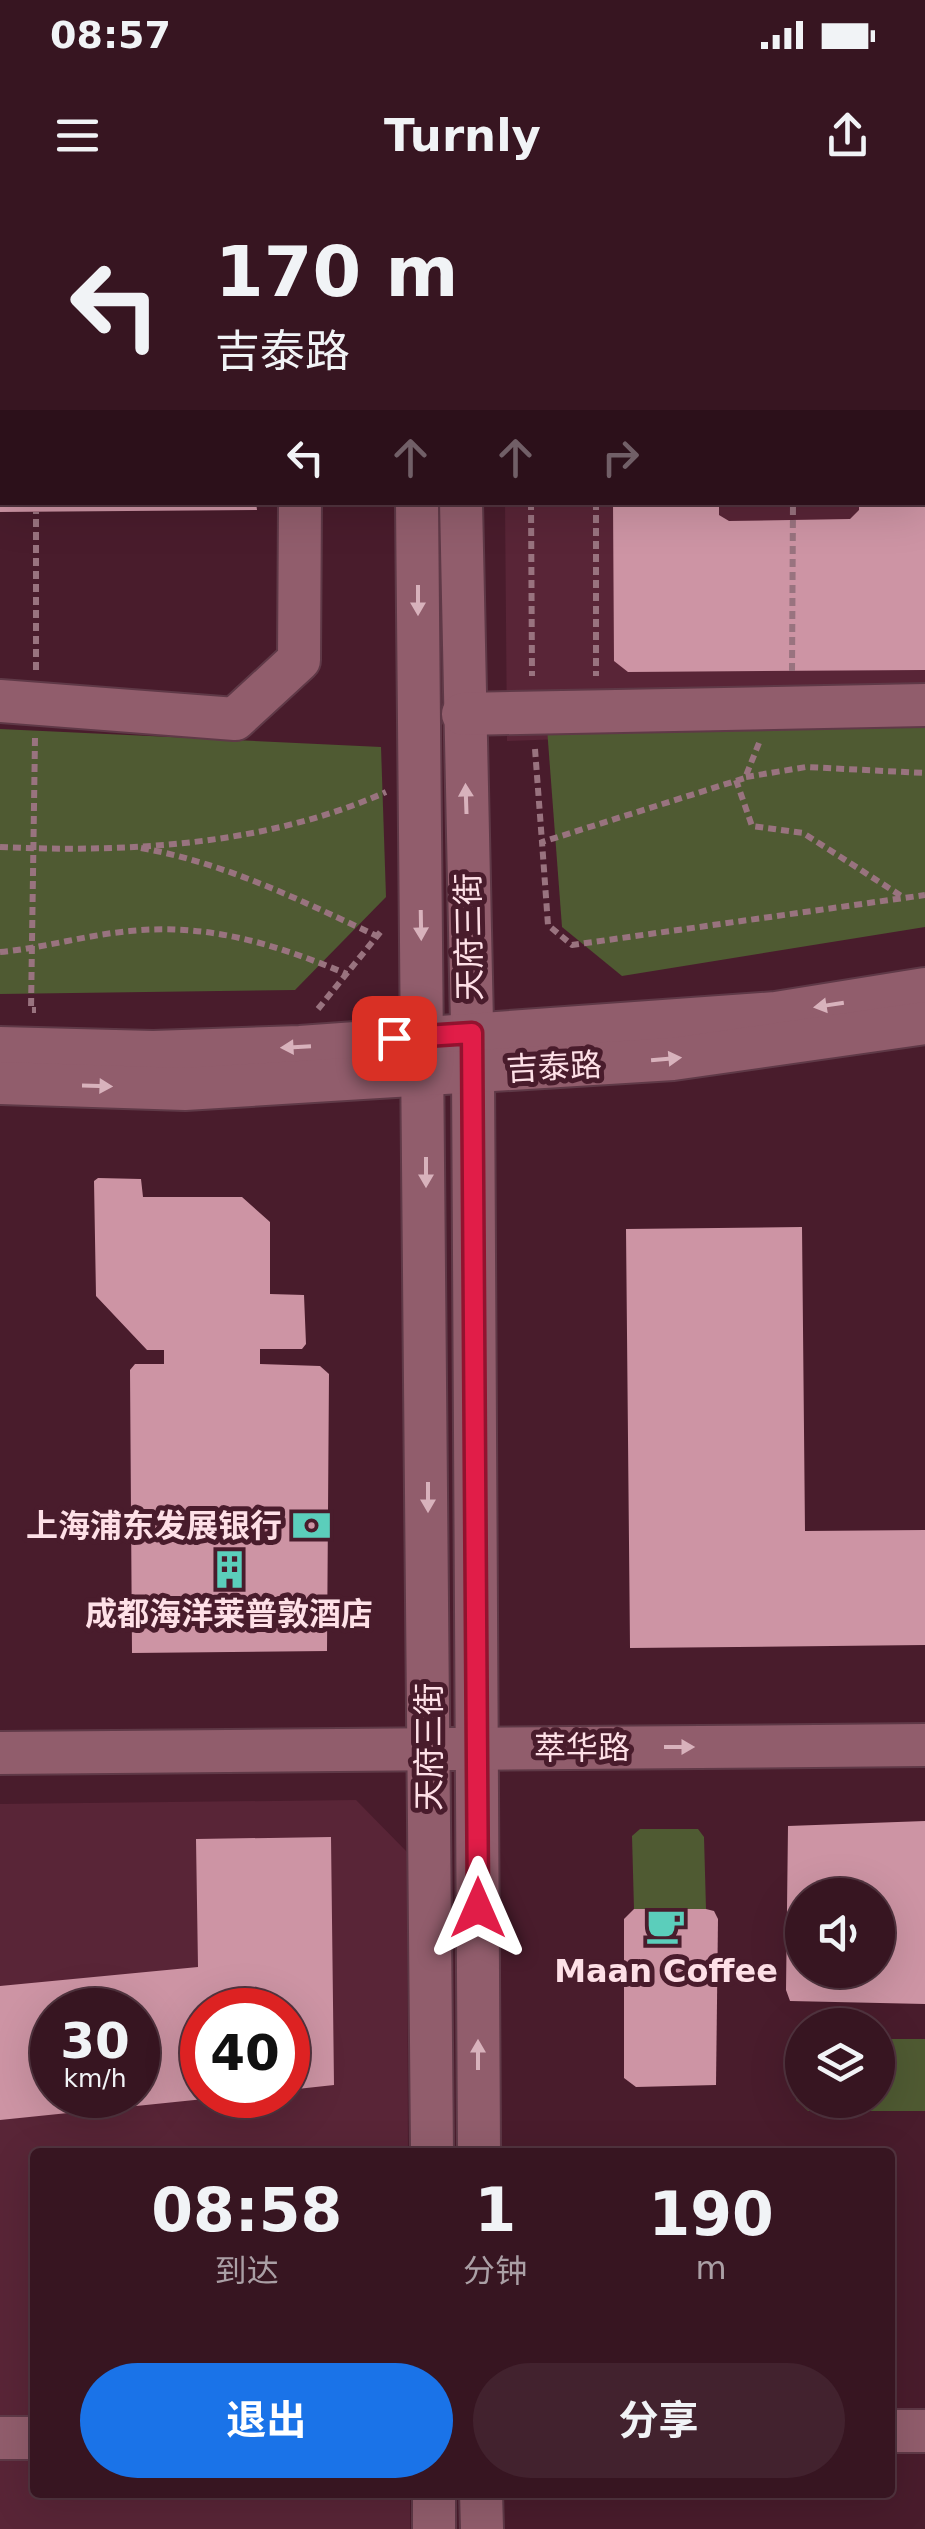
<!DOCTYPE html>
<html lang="zh">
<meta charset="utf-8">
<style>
:root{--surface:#371521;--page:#42222e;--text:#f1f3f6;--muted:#aa9fa5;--line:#51343f;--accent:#1a73e8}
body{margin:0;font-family:"DejaVu Sans","Noto Sans SC",sans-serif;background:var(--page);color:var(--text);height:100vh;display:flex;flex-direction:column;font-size:38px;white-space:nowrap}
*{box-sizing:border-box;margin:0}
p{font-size:32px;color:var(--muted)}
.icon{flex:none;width:55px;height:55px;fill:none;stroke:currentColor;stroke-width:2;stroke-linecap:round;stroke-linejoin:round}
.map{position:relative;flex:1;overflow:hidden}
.details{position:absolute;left:30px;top:1948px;width:865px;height:350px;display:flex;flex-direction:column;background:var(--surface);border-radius:10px;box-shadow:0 10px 40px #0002,0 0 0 2px var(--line)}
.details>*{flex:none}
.top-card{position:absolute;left:0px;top:0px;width:925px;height:305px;box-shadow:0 10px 40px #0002,0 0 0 2px var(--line);background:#371521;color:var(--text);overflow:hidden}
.controls{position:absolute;left:785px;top:1678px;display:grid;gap:20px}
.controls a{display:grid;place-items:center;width:110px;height:110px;border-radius:50%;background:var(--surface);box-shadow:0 10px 40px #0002,0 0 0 2px var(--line);font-size:50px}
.speed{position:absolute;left:30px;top:1788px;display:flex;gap:20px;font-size:50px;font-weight:700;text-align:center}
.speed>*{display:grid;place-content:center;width:130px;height:130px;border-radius:50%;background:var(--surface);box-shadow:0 10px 40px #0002,0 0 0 2px var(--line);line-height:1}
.speed small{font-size:25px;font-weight:400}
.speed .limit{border:15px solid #d22;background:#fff;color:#111}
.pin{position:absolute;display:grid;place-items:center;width:85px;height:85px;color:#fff;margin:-42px;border-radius:20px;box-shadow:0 5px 15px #0006}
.me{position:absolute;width:110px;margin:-55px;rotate:0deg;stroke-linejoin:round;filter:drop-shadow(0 0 8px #0008)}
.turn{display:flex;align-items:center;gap:35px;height:210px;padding:0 50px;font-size:45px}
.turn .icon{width:130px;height:130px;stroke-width:2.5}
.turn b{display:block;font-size:70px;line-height:85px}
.lanes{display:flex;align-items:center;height:95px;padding:0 50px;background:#0003;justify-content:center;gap:50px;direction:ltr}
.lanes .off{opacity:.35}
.eta{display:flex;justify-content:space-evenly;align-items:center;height:170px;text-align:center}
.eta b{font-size:60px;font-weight:700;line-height:70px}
.primary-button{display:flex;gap:20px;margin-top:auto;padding:20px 50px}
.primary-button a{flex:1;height:115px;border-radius:60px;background:var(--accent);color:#fff;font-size:40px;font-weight:700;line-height:115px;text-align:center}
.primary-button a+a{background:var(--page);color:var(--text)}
.status{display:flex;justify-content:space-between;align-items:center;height:70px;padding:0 50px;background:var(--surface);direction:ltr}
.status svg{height:28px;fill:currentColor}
header{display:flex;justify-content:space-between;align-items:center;height:130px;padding:0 50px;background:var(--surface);font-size:45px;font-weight:700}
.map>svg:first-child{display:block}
</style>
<div class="status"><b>08:57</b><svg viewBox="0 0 49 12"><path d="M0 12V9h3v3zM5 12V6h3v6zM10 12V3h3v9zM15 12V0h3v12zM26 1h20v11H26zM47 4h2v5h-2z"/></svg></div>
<header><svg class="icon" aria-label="menu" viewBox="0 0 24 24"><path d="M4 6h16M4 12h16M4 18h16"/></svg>Turnly<svg class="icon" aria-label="share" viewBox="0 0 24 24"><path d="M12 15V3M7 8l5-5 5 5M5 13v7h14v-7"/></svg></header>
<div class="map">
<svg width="925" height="2329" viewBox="0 0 925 2329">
<rect width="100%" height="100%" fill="#491c2c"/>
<!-- built -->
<g fill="#592537" fill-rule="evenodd">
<polygon points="503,0 925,0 925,526 507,541 505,303 922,302 922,2"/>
<path d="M356,1600l51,52 1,300h-373v340l375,1v36h-410v-725zM52,1810h86v85h-86zM202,1810h86v85h-86z"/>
</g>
<!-- green -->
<g fill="#4f5a32">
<polygon points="925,521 925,727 622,776 562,727 547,528"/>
<polygon points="0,529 381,547 386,697 295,790 0,794"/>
<polygon points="640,1629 698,1629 704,1637 706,1709 634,1709 632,1636"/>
<polygon points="878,1839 925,1839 925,1911 808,1911 796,1900 796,1850 802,1844 802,1900 878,1900"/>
</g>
<!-- building -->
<g fill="#cd94a4" fill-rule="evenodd">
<polygon points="0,302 256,302 257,310 0,312"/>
<polygon points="613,302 719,302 719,315 729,321 850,319 859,310 859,302 925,302 925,470 628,472 614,461"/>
<polygon points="98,978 141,979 143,997 242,997 270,1022 270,1094 304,1095 306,1144 302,1149 260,1149 260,1164 320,1166 329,1174 327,1451 132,1453 130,1170 135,1164 164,1164 164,1150 147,1150 96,1096 94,981"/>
<polygon points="802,1027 805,1331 925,1330 925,1445 630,1448 626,1029"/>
<path d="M925,1621v183l-135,-3 -4,-11 2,-164zM802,1695h76v75h-76z"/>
<path d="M331,1637l3,248 -46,5v-80h-86v85l12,3 -214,22v-134l198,-19 -2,-128zM52,1810h86v85h-86z"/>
<polygon points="634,1709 706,1709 714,1711 718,1719 716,1885 636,1887 624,1878 624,1719"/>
</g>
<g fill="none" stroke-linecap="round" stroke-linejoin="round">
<defs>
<g id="minor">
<polyline points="414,0 414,2"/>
<polyline points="459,0 459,2"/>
<polyline points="303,2 303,0"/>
<polyline points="417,302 432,1952"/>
<polyline points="461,302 473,872 479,1952"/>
<polyline points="0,501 235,519 299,460 300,302"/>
<polyline points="463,514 925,505"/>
<polyline points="0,848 153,852 300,847 776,813 925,789"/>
<polyline points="0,883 185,889 673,859 925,823"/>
<polyline points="0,1553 925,1545"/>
<polyline points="890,2231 925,2231"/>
<polyline points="0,2238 35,2238"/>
<polyline points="434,2292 434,2329"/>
<polyline points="481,2292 482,2329"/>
</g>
</defs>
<!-- minor casing -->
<use href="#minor" stroke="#5f3947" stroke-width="46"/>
<!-- path -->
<g stroke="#99737f" stroke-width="6" stroke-dasharray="8 5" stroke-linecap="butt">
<polyline points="530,2 925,0"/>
<polyline points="531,302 532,476"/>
<polyline points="596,302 596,476"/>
<polyline points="36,470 36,312"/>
<polyline points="792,471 793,302"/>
<polyline points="35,538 31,810 36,810"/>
<polyline points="759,543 745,578 542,642 548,725 572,745 925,695"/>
<polyline points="535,549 542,642"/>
<polyline points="746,577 806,567 925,573"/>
<polyline points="736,580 752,626 803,633 903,697"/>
<path d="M0,647c129,6 267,-2 386,-55"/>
<path d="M141,648c84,15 159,52 236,88"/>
<path d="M0,752c44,-4 86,-17 130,-21 78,-8 145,13 217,43"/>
<polyline points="318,809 382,730"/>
</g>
<!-- minor -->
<use href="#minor" stroke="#915d6c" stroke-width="42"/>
</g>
<!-- one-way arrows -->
<defs><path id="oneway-solid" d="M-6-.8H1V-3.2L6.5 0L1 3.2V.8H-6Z" transform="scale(2.5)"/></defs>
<g fill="#d8b2bc">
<use href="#oneway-solid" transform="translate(418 400) rotate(90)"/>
<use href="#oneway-solid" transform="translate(466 599) rotate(-92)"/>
<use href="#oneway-solid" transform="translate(421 725) rotate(89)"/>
<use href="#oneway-solid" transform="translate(829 805) rotate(171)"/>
<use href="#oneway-solid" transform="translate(296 847) rotate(177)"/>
<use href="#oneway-solid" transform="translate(666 859) rotate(-5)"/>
<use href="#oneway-solid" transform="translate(97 886) rotate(2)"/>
<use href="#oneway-solid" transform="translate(426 972) rotate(90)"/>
<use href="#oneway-solid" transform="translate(428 1297) rotate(90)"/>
<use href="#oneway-solid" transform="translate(679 1547)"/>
<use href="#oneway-solid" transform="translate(478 1855) rotate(-90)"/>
</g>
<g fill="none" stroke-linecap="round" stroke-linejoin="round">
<defs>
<polyline id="route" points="394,838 472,833 478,1708"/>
</defs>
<!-- route casing -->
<use href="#route" stroke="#92132f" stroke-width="25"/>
<!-- route -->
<use href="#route" stroke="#e11d48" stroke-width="18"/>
</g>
<!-- icons -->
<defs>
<symbol id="bank-bare" viewBox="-9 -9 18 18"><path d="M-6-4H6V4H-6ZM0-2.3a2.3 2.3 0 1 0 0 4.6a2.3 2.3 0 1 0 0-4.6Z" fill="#5bcebb" stroke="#491c2c" stroke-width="2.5" paint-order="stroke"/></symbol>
<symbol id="building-bare" viewBox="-9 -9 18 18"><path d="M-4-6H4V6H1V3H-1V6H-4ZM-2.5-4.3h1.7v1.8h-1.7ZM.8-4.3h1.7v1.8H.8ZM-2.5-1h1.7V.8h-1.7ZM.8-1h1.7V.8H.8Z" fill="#5bcebb" stroke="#491c2c" stroke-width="2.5" paint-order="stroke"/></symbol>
<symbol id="cafe-bare" viewBox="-9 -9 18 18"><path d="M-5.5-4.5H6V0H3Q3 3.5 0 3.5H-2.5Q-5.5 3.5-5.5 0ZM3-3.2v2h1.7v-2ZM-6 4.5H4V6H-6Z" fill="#5bcebb" stroke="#491c2c" stroke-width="2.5" paint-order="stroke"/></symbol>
</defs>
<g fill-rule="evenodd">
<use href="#bank-bare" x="284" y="1298" width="55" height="55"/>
<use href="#building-bare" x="202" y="1342" width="55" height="55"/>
<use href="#cafe-bare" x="638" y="1698" width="55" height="55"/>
</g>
<g text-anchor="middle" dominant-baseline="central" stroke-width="10" stroke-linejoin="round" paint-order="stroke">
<!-- street labels -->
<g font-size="32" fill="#fee0e7" stroke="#491c2c">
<text transform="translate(469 737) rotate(-91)">天府三街</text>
<text transform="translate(554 867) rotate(-3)">吉泰路</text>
<text transform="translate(429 1547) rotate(-90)">天府三街</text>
<text x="582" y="1548">萃华路</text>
</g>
<!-- poi labels -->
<g font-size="32" font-weight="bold" fill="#fee0e7" stroke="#491c2c">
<text x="282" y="1326" text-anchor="end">上海浦东发展银行</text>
<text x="229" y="1414">成都海洋莱普敦酒店</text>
<text x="666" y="1771">Maan Coffee</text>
</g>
</g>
</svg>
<div class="controls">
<a><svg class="icon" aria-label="sound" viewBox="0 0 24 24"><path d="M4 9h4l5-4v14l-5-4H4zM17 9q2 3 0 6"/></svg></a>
<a><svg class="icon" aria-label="layers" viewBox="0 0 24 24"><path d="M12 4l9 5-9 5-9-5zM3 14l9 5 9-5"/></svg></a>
</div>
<div class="speed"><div>30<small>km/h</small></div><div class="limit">40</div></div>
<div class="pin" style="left:394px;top:838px;background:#d93025"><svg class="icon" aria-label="arrive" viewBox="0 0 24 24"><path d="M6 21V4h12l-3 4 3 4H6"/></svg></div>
<svg class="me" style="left:478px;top:1708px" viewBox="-20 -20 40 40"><path d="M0-17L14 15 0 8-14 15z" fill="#e11d48" stroke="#fff" stroke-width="4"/></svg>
<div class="top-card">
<div class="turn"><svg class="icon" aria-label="left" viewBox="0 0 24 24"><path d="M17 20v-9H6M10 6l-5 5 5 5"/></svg><div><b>170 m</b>吉泰路</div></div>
<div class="lanes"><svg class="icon" aria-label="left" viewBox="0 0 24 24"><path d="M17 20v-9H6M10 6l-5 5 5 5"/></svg><svg class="icon off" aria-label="ahead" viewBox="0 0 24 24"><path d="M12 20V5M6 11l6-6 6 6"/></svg><svg class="icon off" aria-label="ahead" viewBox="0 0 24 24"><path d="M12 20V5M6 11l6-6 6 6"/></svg><svg class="icon off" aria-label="right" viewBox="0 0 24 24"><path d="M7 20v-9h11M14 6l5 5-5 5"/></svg></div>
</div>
<section class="details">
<div class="eta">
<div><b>08:58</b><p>到达</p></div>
<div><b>1</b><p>分钟</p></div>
<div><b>190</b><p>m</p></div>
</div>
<div class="primary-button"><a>退出</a><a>分享</a></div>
</section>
</div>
